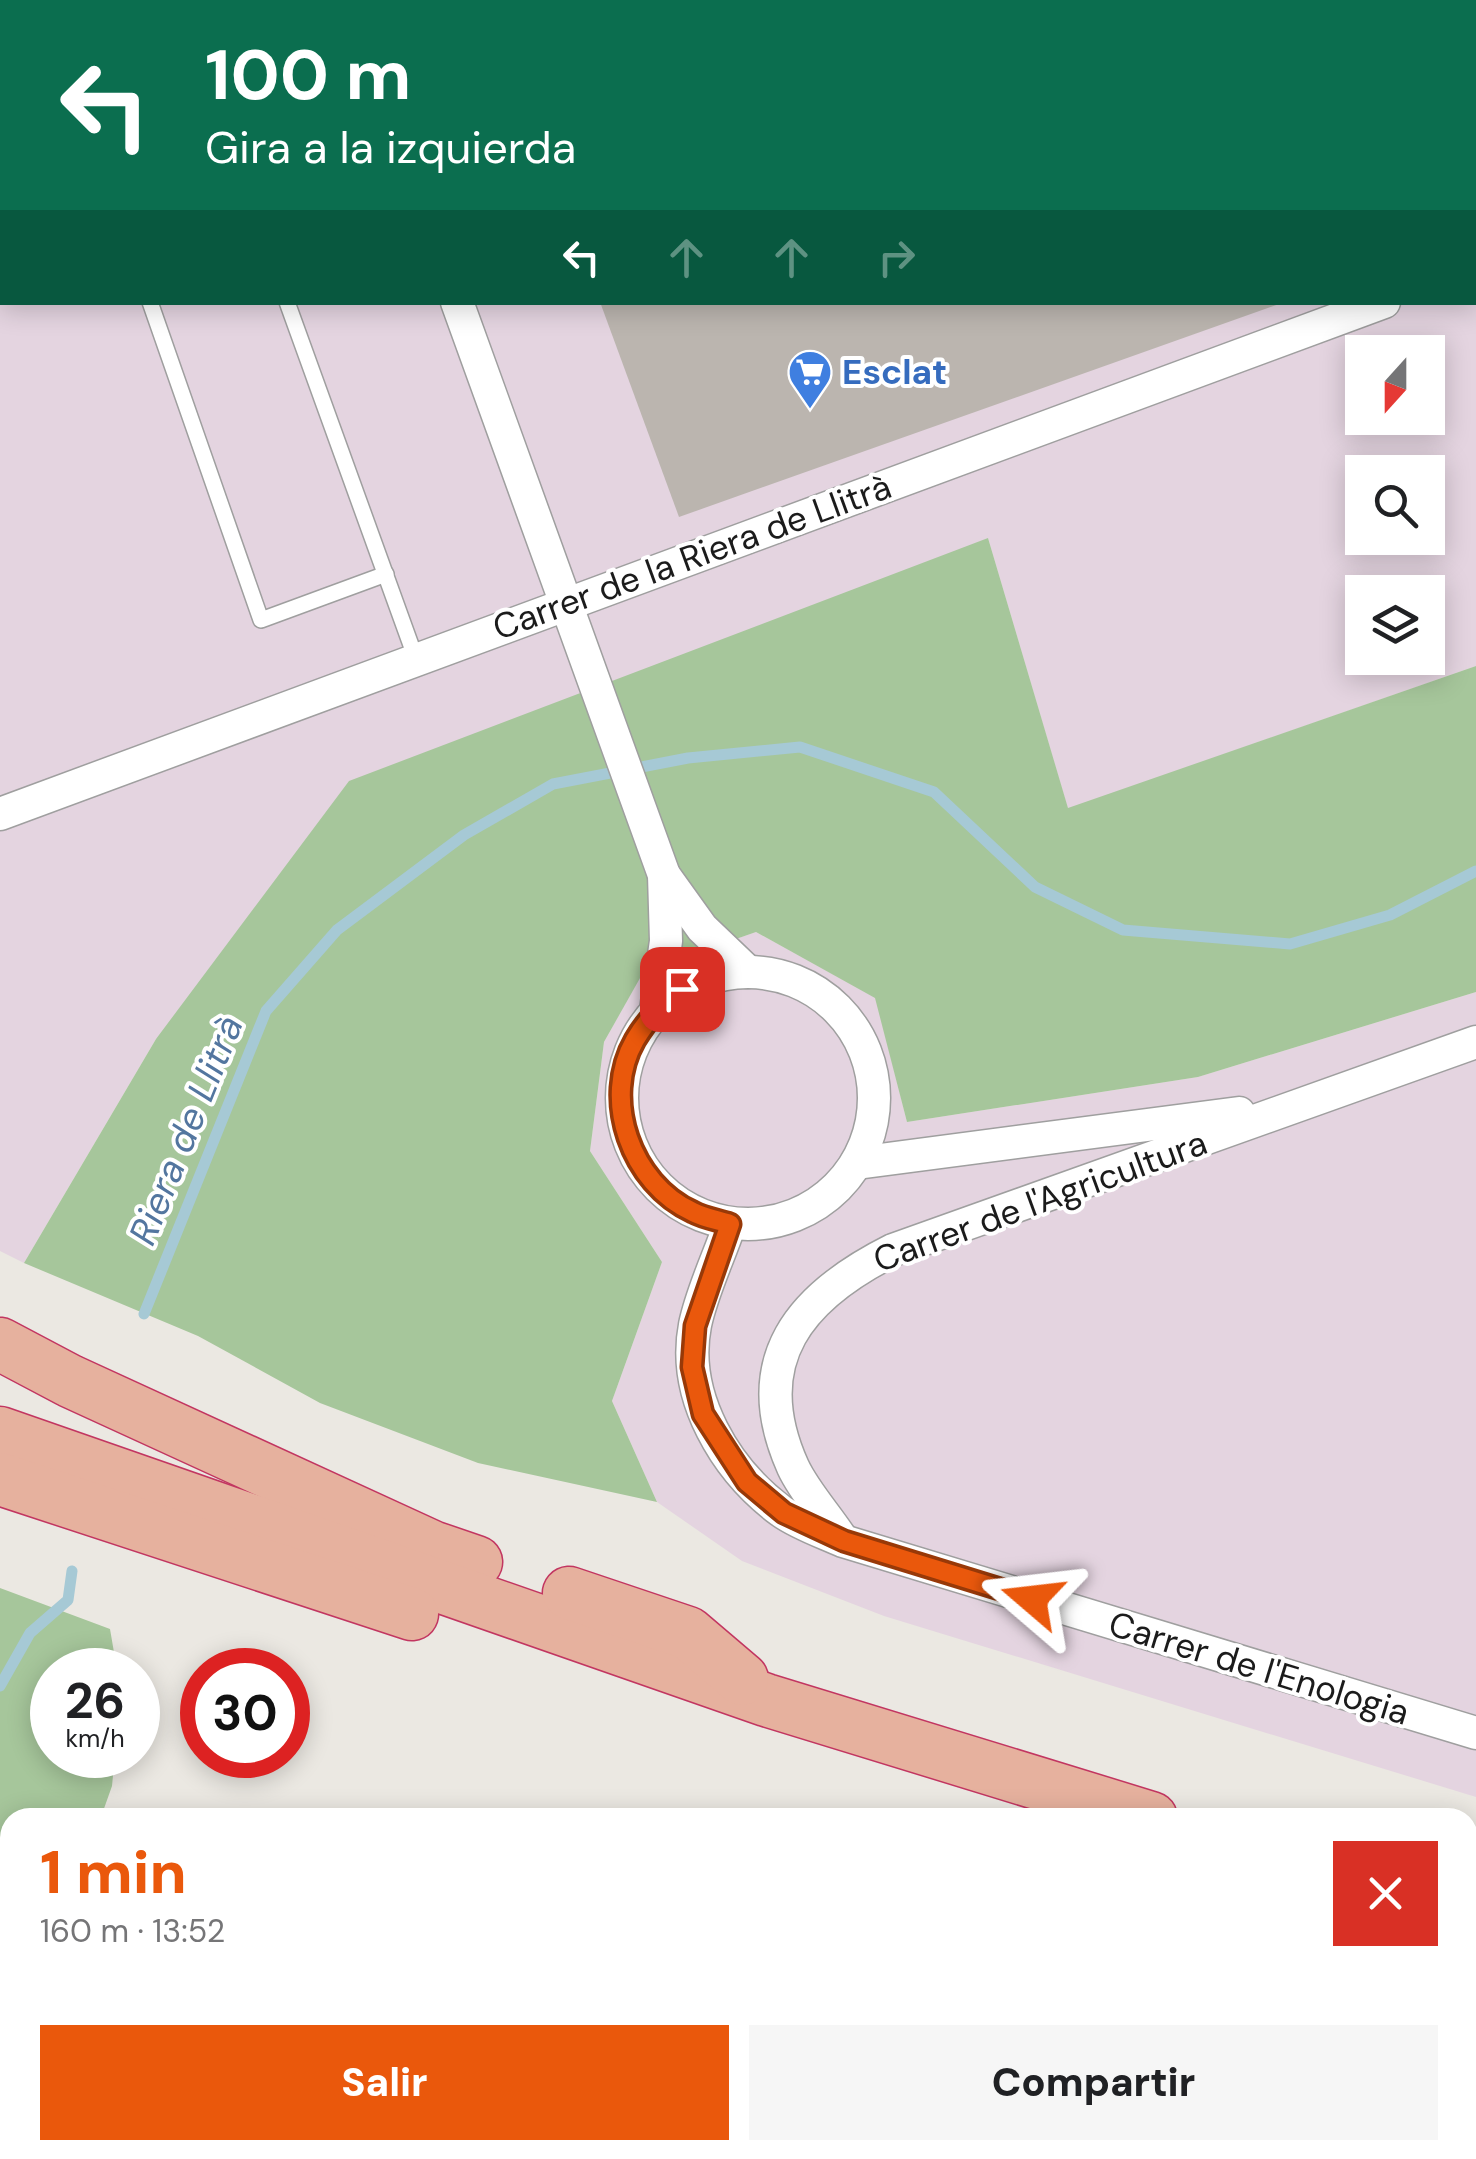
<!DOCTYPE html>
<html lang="es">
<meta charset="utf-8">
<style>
:root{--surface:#fff;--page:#f6f6f6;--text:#202124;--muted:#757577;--accent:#ea580c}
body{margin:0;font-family:"DM Sans",sans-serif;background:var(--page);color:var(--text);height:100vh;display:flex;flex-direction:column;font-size:38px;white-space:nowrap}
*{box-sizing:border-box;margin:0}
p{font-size:32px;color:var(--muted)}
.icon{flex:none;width:55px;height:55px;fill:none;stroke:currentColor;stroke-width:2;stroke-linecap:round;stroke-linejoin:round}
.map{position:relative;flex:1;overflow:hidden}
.drawer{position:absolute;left:0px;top:1808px;width:1478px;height:352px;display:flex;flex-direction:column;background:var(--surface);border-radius:30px 30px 0 0;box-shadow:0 5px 25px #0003}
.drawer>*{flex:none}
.top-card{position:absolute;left:0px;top:0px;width:1478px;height:305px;box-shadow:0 5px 25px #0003;background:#0b6e4f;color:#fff;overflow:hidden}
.needle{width:65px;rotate:201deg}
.fabs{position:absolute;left:1345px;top:335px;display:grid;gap:20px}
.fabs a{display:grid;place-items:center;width:100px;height:100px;border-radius:0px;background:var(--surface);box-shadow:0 5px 25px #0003;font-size:50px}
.speed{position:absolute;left:30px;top:1648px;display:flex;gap:20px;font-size:50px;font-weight:700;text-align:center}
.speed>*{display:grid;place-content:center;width:130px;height:130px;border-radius:50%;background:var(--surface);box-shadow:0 5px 25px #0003;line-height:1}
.speed small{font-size:25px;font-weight:400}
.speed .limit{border:15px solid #d22;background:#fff;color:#111}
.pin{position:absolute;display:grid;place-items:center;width:85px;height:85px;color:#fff;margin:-42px;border-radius:20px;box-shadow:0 5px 15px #0006}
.me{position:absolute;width:110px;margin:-55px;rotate:287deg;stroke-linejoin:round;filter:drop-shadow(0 0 8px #0008)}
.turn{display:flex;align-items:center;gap:35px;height:210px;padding:0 40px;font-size:45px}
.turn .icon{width:130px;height:130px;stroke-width:2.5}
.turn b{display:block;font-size:70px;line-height:85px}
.lanes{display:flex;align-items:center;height:95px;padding:0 40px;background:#0003;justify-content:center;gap:50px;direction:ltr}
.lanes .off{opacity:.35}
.round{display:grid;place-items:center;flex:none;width:105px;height:105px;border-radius:0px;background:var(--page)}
.head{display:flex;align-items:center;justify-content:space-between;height:170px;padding:0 40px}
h1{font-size:60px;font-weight:800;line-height:75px;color:var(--accent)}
.action{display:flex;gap:20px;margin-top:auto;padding:20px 40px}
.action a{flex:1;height:115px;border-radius:0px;background:var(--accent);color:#fff;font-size:40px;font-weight:800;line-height:115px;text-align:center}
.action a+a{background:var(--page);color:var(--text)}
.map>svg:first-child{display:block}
</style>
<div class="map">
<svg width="1476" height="2159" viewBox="0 0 1476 2159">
<rect width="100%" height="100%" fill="#ebe8e2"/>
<!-- industrial -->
<g fill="#e4d4e0" fill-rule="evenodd">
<path d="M0,0h1476v666l-408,143 -80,-271 -832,501 -132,224 -24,-12zM2,2h1473v300h-1473zM1362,352h66v66h-66zM1362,472h66v66h-66zM1362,592h66v66h-66z"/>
<polygon points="756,932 876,998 907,1122 1198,1077 1476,992 1476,1797 884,1616 742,1561 657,1502 612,1401 662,1262 590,1151 604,1042 644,970"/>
</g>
<!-- forest -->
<g fill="#a6c69b">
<polygon points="988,538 1068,808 1476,666 1476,992 1198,1077 907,1122 875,998 756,932 644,971 604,1042 590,1151 662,1262 612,1401 657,1502 478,1463 320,1403 198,1336 24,1263 156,1039 349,781"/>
<polygon points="0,1588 110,1629 117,1670 52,1670 52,1755 115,1755 112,1786 101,1817 10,1818 10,1979 0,1989"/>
</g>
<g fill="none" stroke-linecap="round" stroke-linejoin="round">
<!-- stream -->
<g stroke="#a6c9d5" stroke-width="11">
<polyline points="144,1314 266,1011 337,930 464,835 553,784 688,758 800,747 934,792 1035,887 1123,930 1290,944 1390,915 1476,871"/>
<polyline points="0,1686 30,1633 68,1600 72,1571"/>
</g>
</g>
<!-- building -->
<polygon fill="#bbb5af" points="600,302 1282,302 1282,303 679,517"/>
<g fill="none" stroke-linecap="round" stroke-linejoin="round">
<defs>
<g id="service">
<polyline points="150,302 261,620 386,574"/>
<polyline points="287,302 416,659"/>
</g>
<g id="minor">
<polyline points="580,2 587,0"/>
<polyline points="0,228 2,227"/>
<polyline points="1475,269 1476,269"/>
<polyline points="457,302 664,875 666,941 656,1010"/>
<polyline points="0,814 1384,302"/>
<polyline points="664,875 702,928 748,972"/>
<circle cx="748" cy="1098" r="126"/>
<polyline points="857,1163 1239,1113"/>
<path d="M730,1224c-11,33 -28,67 -35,101 -14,72 31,145 86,186 18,13 42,21 62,30l633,192"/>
<path d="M841,1538c-15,-23 -37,-47 -48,-71 -48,-107 8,-171 100,-217l583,-208"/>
</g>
<g id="tertiary">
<polyline points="231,0 232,2"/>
<polyline points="55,2 60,0"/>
<polyline points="427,2 428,0"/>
<polyline points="0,28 2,27"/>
<polyline points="0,84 2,84"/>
</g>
<g id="trunk">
<polyline points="0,1344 70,1381 432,1547 476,1562"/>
<polyline points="0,1433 766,1700 1151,1818"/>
<polyline points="0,1479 412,1614"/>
<polyline points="569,1593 688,1633 742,1679"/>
<polyline points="1468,1914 1476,1917"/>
</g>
</defs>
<!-- service casing -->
<use href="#service" stroke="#9f9f9f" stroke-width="18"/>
<!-- minor casing -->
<use href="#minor" stroke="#9f9f9f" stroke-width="35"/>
<!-- tertiary casing -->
<use href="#tertiary" stroke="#9f9f9f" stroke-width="42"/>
<!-- trunk casing -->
<use href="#trunk" stroke="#c23661" stroke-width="55"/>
<!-- path -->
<g stroke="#e98475" stroke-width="6" stroke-dasharray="5 5" stroke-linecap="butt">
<polyline points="1468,2076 1476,2073"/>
<polyline points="1253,2159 1276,2150"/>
</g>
<!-- service -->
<use href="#service" stroke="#fff" stroke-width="15"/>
<!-- minor -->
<use href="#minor" stroke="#fff" stroke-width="32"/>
<!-- tertiary -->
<use href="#tertiary" stroke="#fff" stroke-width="40"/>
<!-- trunk -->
<use href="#trunk" stroke="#e6b19e" stroke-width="52"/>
</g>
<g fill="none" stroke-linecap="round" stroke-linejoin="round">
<defs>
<path id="route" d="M682,989c-19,15 -34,29 -47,51 -34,59 -4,144 58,172 11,6 25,8 37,12l-35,102 -3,41 11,47 44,68 37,31 60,28 188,58"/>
</defs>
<!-- route casing -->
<use href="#route" stroke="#983908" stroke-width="25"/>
<!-- route -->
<use href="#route" stroke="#ea580c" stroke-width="18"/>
</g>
<!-- icons -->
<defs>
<symbol id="supermarket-pin" viewBox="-11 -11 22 30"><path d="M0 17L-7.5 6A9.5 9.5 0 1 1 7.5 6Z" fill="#3f7fe0" stroke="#fff"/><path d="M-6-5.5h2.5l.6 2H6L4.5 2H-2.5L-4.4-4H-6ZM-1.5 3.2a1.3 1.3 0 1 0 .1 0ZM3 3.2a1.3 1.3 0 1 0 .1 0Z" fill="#fff"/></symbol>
</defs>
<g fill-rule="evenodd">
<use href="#supermarket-pin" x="785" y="347" width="50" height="68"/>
</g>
<g text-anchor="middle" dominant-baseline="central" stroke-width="8" stroke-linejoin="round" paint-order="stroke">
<!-- shop labels -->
<g font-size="35" font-weight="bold" fill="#366cbe" stroke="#fff" text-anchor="start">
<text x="842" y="372">Esclat</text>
</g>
<!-- street labels -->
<g font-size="35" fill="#1b1b1b" stroke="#fff">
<text transform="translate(692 557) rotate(-20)">Carrer de la Riera de Llitrà</text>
<text transform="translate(1040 1201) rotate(-20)">Carrer de l'Agricultura</text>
<text transform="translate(1259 1668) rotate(17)">Carrer de l'Enologia</text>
</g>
<!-- water labels -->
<g font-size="38" font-style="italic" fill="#53769f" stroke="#fff">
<text transform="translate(186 1130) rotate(-68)">Riera de Llitrà</text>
</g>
</g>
</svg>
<div class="fabs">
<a><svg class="needle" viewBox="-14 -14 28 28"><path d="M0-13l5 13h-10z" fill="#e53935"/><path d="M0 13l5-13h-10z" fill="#757577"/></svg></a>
<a><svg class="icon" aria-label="search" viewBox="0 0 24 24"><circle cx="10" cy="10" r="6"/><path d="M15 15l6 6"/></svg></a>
<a><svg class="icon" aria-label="layers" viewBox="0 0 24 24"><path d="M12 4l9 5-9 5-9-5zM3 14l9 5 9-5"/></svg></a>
</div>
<div class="speed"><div>26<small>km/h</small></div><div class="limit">30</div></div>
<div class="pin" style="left:682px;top:989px;background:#d93025"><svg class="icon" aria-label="arrive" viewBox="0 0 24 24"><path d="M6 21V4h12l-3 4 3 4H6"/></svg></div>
<svg class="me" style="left:1032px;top:1599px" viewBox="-20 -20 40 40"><path d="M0-17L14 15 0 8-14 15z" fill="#ea580c" stroke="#fff" stroke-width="4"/></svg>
<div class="top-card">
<div class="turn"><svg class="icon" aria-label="left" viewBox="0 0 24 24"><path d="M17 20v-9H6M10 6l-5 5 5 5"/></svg><div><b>100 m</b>Gira a la izquierda</div></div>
<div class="lanes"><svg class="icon" aria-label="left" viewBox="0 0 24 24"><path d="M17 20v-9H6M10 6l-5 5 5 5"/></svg><svg class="icon off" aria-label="ahead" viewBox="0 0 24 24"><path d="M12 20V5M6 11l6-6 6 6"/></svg><svg class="icon off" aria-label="ahead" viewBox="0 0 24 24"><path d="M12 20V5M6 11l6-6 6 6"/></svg><svg class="icon off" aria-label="right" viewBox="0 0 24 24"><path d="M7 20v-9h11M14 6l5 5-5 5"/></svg></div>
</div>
<section class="drawer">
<div class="head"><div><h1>1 min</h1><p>160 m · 13:52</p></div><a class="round" style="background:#d93025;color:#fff"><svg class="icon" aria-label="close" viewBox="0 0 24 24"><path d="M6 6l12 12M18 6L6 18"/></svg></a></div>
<div class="action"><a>Salir</a><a>Compartir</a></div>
</section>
</div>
